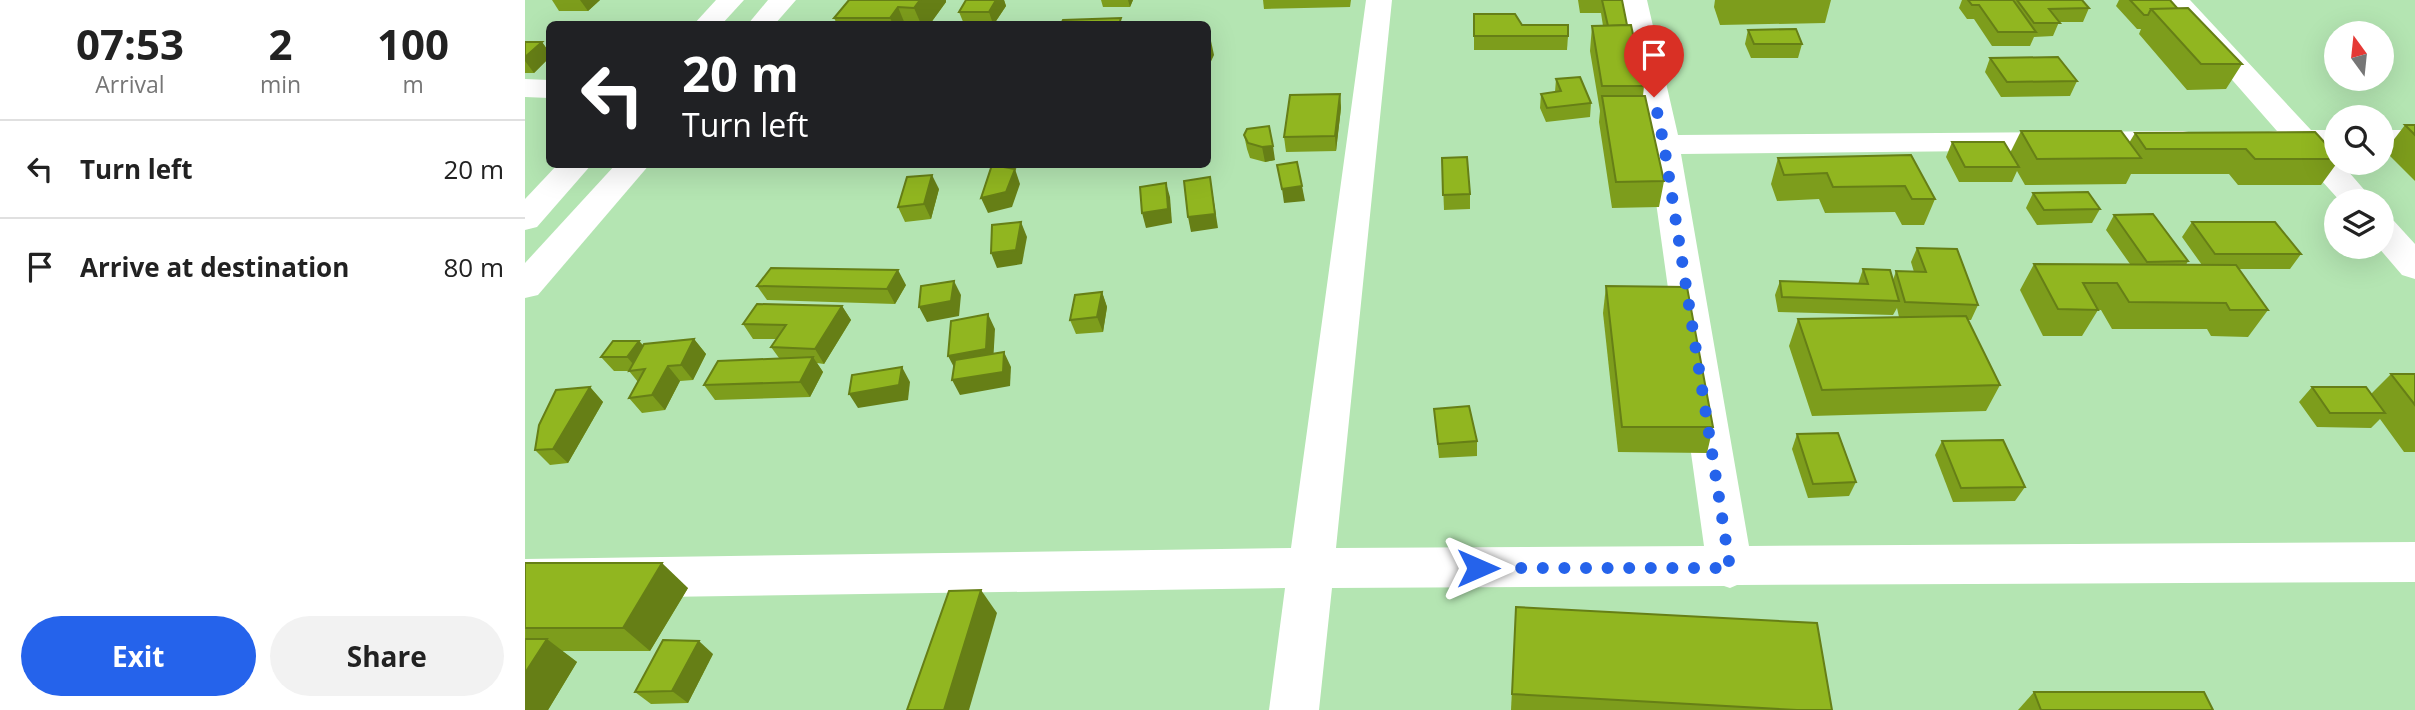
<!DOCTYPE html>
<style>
:root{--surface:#fff;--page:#f2f2f2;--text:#222;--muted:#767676;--line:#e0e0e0;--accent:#2563eb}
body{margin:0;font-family:"Open Sans",sans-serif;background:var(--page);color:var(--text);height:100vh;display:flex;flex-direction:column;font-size:26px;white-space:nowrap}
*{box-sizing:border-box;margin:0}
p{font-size:23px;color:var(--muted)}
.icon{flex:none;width:38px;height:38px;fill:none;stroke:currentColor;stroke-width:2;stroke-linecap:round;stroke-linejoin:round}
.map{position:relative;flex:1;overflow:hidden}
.drawer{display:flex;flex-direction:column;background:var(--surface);width:525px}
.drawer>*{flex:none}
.banner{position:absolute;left:21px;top:21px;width:665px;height:147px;border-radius:10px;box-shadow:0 7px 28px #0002;background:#202124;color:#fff;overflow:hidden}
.needle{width:46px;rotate:345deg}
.fabs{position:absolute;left:1799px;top:21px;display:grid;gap:14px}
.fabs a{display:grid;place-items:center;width:70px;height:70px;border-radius:50%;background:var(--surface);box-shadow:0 7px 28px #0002;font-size:35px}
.pin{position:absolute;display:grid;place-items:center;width:60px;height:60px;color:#fff;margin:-72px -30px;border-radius:50% 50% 50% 0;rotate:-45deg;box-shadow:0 0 7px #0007}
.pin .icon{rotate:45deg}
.me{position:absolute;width:77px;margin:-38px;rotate:90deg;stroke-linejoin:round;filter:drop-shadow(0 0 5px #0008)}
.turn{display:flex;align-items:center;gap:24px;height:147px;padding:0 21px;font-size:32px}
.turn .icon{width:91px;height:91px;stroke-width:2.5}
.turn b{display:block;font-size:49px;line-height:60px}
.eta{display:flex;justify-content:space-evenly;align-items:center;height:119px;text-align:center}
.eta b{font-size:42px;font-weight:700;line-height:49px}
.action{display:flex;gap:14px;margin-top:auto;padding:14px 21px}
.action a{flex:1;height:80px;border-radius:42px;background:var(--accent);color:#fff;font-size:28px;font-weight:700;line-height:80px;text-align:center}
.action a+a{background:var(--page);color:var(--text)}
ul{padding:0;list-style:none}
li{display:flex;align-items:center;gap:21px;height:98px;padding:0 21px;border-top:2px solid var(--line)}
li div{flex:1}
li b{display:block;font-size:26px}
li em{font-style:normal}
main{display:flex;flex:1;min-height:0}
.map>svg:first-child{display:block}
</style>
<main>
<section class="drawer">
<div class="eta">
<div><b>07:53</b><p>Arrival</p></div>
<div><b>2</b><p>min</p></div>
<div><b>100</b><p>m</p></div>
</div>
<ul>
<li><svg class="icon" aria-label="left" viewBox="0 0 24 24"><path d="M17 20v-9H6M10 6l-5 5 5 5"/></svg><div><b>Turn left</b></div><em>20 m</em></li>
<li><svg class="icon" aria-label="arrive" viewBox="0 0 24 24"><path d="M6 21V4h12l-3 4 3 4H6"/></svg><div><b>Arrive at destination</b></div><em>80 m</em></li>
</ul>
<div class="action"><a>Exit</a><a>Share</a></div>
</section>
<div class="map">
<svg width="1890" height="710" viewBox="0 0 1890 710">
<rect width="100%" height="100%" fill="#b4e5b2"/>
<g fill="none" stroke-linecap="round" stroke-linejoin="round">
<!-- minor -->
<g fill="#fff" fill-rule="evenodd">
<polygon points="191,0 219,0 197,24 169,24"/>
<polygon points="243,0 271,0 250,24 223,24"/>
<polygon points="841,0 867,0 811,548 1179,546 1123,145 1096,0 1122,0 1153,135 1658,131 1669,133 1674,140 1669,147 1658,149 1156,154 1224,546 1890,542 1890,582 1212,585 1205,588 1199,586 807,588 794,710 744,710 760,588 0,599 0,559 766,548"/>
<polygon points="1637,0 1665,0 1786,130 1811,130 1811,148 1803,148 1811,158 1811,163 1816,163 1849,201 1815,201 1768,149 1735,147 1730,140 1735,133 1752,131"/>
<polygon points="0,79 24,80 24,98 0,97"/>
<rect x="1857" y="130" width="33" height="18"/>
<polygon points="33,164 67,164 12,227 0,230 0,199"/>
<polygon points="91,164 125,164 13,295 0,298 0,263"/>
<polygon points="1857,218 1869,221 1890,244 1890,279 1877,275 1853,247 1857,247"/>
</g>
</g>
<!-- wall -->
<g fill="#7d9d1c">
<polygon points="27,0 75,0 63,11 34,11"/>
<polygon points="324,0 421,0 421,2 405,24 312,24 309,18"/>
<polygon points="441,0 479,0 481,6 469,24 439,24 434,12"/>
<polygon points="576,0 608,0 605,7 578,7"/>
<polygon points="738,0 826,0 825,7 739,9"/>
<polygon points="1053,0 1097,0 1102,25 1119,86 1118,96 1139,181 1134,207 1087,208 1074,122 1075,111 1065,51 1067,26 1078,26 1076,13 1055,13"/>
<polygon points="1190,0 1306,0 1300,23 1195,25 1189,7"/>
<polygon points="1437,0 1557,0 1564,8 1558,22 1534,22 1528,36 1509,37 1505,46 1467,46 1449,19 1442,19 1434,8"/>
<polygon points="1594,0 1645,0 1653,9 1717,64 1701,89 1662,90 1614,34 1616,29 1612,29 1591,6"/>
<polygon points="949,14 1043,36 1042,50 949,50"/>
<polygon points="1223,30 1277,44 1273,58 1226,58 1220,44"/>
<polygon points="0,42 17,42 24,52 24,58 9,73 0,73"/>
<polygon points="1465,58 1552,81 1545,96 1476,97 1460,72"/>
<polygon points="1031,79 1066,103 1065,117 1021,122 1015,108 1016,94 1030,92"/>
<polygon points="815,94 816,108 811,151 761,152 759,137"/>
<polygon points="1880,125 1890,125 1890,181 1860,151"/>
<polygon points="722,129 750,160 740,162 725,158 722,149 719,135"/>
<polygon points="1496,131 1604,143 1610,133 1811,155 1811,163 1812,163 1796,185 1713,185 1704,174 1606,174 1601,184 1500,185 1492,171 1487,182 1434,182 1421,157 1427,142 1485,153"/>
<polygon points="1386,155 1410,199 1399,225 1377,225 1370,212 1300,213 1294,199 1252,201 1246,184 1253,158"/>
<polygon points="917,158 945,194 945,209 919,210"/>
<polygon points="414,189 406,219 380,222 373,207"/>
<polygon points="1508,193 1575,209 1567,223 1512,225 1501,208"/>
<polygon points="1589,215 1663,261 1661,265 1677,265 1657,237 1667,222 1776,254 1765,269 1714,269 1743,310 1723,337 1686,336 1682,329 1587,329 1576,310 1573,310 1557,336 1518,336 1495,290 1509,264 1605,264 1581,230"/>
<polygon points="1392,248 1453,305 1446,320 1443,320 1475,385 1461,411 1287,416 1264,346 1273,319 1374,317 1372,308 1368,315 1253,312 1250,295 1255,281 1333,284 1338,269 1368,280 1371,271 1389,272 1386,262"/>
<polygon points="381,285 370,304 242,300 232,286"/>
<polygon points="1081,286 1188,427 1182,453 1093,452 1078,313"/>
<polygon points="577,292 582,307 578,332 551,334 545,320"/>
<polygon points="317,306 326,320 299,364 292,363 298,372 285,397 190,400 179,385 254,358 246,347 252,339 228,339 218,324"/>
<polygon points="169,339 181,354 168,380 155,381 140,410 117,413 104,398 113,382 104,371 89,371 76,357 114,341 118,345"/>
<polygon points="1866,374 1890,374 1890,452 1879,452 1855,419 1846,428 1792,427 1774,402 1787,387 1846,394"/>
<polygon points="65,387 78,402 43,463 25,465 10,450"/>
<polygon points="909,409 952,441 952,456 914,458"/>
<polygon points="1272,434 1331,482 1324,496 1283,498 1267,449"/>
<polygon points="1417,441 1500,487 1490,501 1428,502 1410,455"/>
<polygon points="0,563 163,588 125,651 37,651 52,662 23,710 0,710"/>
<polygon points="991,607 1307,710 986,710"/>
<polygon points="188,654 163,703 126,704 110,692"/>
<polygon points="1509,692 1688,710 1493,710"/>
</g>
<!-- shaded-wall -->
<g fill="#667f16">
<polygon points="55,0 75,0 63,11"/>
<polygon points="395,0 421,0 421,2 405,24 396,24 389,8"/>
<polygon points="471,0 479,0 481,6 469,24 468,24 464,12"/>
<polygon points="603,0 608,0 605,7"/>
<polygon points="373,7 380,24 368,24 365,18"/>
<polygon points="682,30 684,37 683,46 686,41 689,55 682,70"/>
<polygon points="17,42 24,52 24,58 9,73 0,61 0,57"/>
<polygon points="815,94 816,108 811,151 810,136"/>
<polygon points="748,146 750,160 740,162 737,147"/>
<polygon points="490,169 495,184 487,207 463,213 456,198"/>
<polygon points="407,175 414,189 406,219 399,204"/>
<polygon points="685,177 693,228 666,232 663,217"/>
<polygon points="641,183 645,197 647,223 621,228 617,213"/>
<polygon points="777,186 780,201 759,203 757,189"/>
<polygon points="496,222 502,237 497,264 472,268 466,253"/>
<polygon points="373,270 381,285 370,304 362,289"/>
<polygon points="429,281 436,295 434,316 402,322 394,307"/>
<polygon points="577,292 582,307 578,332 572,317"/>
<polygon points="317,306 326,320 299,364 290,349"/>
<polygon points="463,314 470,329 468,364 431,371 423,356"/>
<polygon points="169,339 181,354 168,380 156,365"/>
<polygon points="114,341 126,355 113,370 102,357"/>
<polygon points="479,352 486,367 485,386 435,395 427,380"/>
<polygon points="288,357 298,372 285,397 275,382"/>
<polygon points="143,366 155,381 140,410 127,395"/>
<polygon points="377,367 385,382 383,400 333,408 324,394"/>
<polygon points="65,387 78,402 43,463 28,449"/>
<polygon points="137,563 163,588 125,651 98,628"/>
<polygon points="456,590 472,613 444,710 419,710"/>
<polygon points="22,639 52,662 23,710 0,710 0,673"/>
<polygon points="174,641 188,654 163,703 147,691"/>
</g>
<!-- building -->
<g fill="#91b620" stroke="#667f16" stroke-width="2">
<polygon points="324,0 395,0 389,8 373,7 365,18 309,18"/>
<polygon points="441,0 471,0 464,12 434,12"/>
<polygon points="1077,0 1097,0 1102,25 1083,26"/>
<polygon points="1443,0 1488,0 1511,32 1473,32 1454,5 1447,5"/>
<polygon points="1492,0 1557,0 1564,8 1524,9 1535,23 1509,23"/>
<polygon points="1605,0 1645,0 1653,9 1626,9 1623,15 1619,15"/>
<polygon points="1663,8 1717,64 1676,64 1626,9"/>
<polygon points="949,14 990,14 997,25 1043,25 1043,36 949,36"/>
<polygon points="596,18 594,24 536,24 538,20"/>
<polygon points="1106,25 1119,86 1077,86 1067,26"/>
<polygon points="1271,29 1277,44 1229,44 1223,30"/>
<polygon points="0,42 17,42 0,57"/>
<polygon points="1533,57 1552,81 1482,82 1465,58"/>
<polygon points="1055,77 1066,103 1022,108 1016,94 1036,91 1031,79"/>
<polygon points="815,94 810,136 759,137 765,95"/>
<polygon points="1077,96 1120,96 1139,181 1091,182"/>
<polygon points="1880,125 1890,125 1890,135"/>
<polygon points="744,126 748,146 737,147 723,143 719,135 722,129"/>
<polygon points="1496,131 1596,131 1616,158 1512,159"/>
<polygon points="1790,132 1811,155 1811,159 1730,159 1721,149 1621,149 1610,133"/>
<polygon points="1427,142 1479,142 1494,167 1440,167"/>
<polygon points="1386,155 1410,199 1387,199 1380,186 1308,187 1302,173 1259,175 1253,158"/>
<polygon points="942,157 945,194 918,195 917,158"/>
<polygon points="772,162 777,186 757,189 752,165"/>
<polygon points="467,165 490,169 481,192 456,198"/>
<polygon points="407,175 399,204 373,207 382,177"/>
<polygon points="685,177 690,214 663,217 659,181"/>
<polygon points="641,183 643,209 617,213 615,187"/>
<polygon points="1563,192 1575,209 1519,210 1508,193"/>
<polygon points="1628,214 1663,261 1622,262 1589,215"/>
<polygon points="496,222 491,250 466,253 467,225"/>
<polygon points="1667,222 1750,222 1776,254 1690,254"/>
<polygon points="1392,248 1432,249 1453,305 1380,302 1371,271 1401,272"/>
<polygon points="1509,264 1711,265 1743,310 1705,310 1701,303 1604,302 1592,283 1558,283 1573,310 1533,309"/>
<polygon points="246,268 373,270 362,289 232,286"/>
<polygon points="1338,269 1365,270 1374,301 1257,297 1255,281 1343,284"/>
<polygon points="429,281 426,301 394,307 396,286"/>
<polygon points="1081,286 1162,287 1188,427 1097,427"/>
<polygon points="577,292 572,317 545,320 550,295"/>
<polygon points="232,304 317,306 290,349 246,347 261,325 218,324"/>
<polygon points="463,314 461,349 423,356 426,321"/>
<polygon points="1441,316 1475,385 1297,390 1273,319"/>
<polygon points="169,339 156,365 143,366 127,395 104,398 120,369 104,371 119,344"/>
<polygon points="88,341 114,341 102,357 76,357"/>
<polygon points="479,352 478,372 427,380 430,360"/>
<polygon points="288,357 275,382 179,385 193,361"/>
<polygon points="377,367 374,385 324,394 327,375"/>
<polygon points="1866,374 1890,374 1890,405"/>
<polygon points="65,387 28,449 10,450 14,425 31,390"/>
<polygon points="1787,387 1841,387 1860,413 1805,413"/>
<polygon points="944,406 952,441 913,444 909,409"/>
<polygon points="1313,433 1331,482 1288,484 1272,434"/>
<polygon points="1478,440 1500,487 1436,488 1417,441"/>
<polygon points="0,563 137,563 98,628 0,628"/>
<polygon points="456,590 419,710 382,710 424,591"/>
<polygon points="991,607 1292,623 1307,710 1272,710 987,694"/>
<polygon points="0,639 22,639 0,673"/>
<polygon points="138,640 174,641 147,691 110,692"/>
<polygon points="1509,692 1679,692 1688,710 1516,710"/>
</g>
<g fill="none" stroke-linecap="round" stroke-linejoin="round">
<!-- route -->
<polyline stroke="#2563eb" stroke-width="12" stroke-dasharray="0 21.6" points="953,568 1205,568 1139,145 1129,97"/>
</g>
</svg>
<div class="fabs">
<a><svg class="needle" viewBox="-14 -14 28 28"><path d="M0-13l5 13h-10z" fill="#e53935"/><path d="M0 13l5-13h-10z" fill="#767676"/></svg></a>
<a><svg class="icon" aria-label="search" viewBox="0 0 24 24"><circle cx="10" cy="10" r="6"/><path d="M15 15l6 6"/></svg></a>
<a><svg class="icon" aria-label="layers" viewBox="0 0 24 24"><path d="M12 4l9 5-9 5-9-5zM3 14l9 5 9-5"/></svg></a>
</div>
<div class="pin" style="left:1129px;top:97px;background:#d93025"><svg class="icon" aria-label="arrive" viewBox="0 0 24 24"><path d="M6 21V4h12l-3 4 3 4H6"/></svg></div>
<svg class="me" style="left:953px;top:568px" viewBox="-20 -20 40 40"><path d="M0-17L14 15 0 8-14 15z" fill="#2563eb" stroke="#fff" stroke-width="4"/></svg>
<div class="banner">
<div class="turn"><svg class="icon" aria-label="left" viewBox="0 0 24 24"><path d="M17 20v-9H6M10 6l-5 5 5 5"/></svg><div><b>20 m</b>Turn left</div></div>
</div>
</div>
</main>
